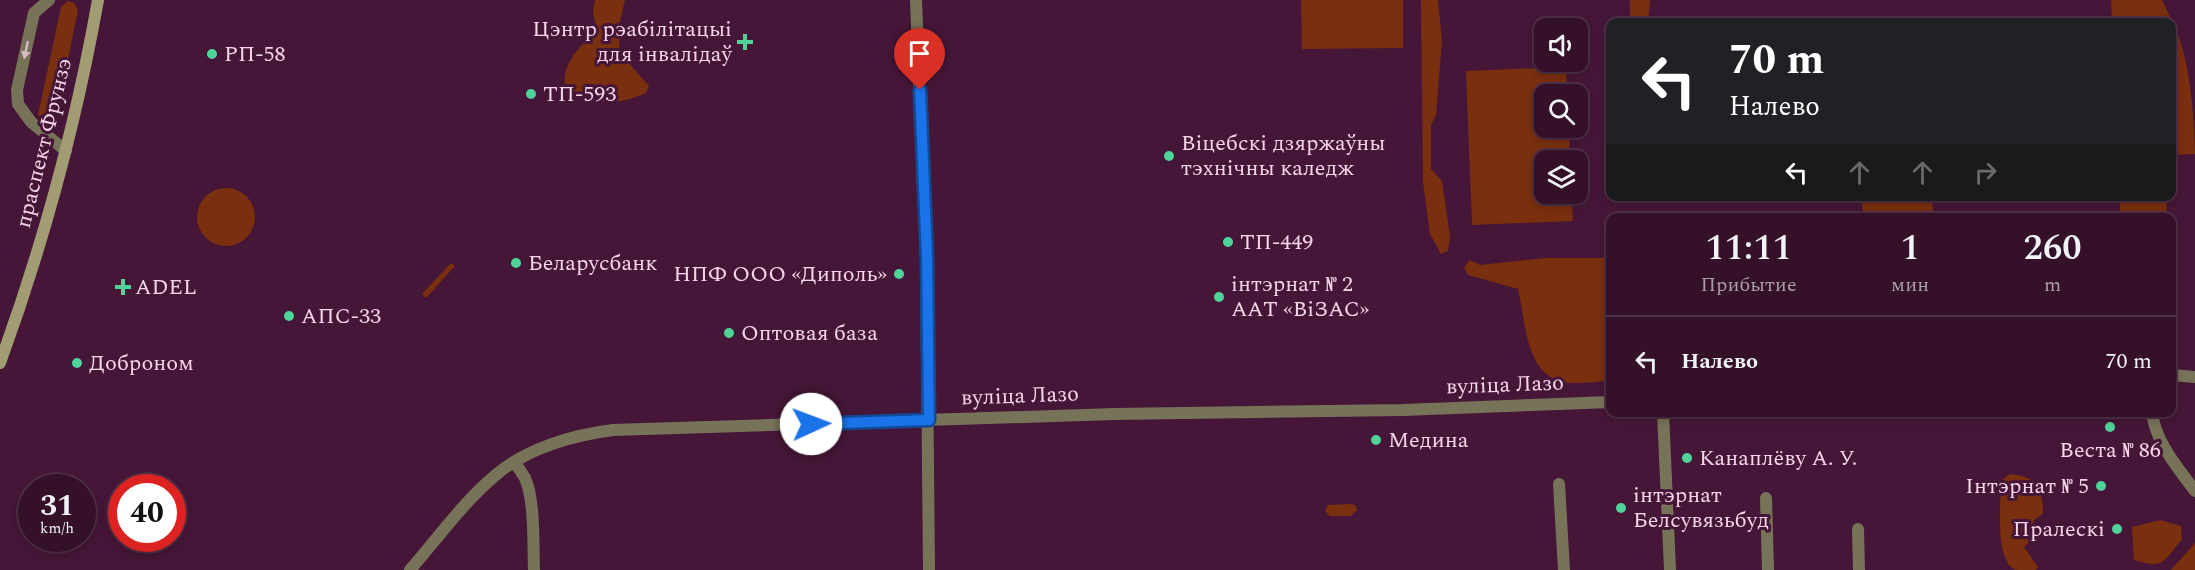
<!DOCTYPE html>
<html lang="ru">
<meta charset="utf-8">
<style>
:root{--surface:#341029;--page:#3c1931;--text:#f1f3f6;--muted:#a99da8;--line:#4e3046}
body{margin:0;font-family:Spectral,serif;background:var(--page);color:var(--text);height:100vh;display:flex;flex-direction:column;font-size:22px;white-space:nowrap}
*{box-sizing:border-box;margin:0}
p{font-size:20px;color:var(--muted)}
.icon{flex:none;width:33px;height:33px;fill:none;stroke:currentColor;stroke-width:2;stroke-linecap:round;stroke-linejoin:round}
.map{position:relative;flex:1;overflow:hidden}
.drawer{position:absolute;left:1606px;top:213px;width:570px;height:204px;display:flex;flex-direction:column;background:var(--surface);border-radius:12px;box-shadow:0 3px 9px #0003,0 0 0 2px var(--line)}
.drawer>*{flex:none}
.top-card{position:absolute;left:1606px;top:18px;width:570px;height:183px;border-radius:12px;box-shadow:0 3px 9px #0003,0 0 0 2px var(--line);background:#202124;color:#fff;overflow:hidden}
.buttons{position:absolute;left:1534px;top:18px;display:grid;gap:12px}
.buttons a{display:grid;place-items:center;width:54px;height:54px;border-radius:12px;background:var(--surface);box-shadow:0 3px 9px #0003,0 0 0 2px var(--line);font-size:30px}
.speed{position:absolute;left:18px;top:474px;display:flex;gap:12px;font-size:30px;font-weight:700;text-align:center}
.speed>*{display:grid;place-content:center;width:78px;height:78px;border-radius:50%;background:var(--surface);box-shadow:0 3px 9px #0003,0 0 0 2px var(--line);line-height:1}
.speed small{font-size:15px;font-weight:400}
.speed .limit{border:9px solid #d22;background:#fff;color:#111}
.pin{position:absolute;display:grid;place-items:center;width:51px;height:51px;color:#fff;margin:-62px -26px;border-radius:50% 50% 50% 0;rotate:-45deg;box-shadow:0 0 6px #0007}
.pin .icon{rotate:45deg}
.me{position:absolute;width:66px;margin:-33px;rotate:88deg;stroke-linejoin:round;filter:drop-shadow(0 0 4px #0008)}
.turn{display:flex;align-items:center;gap:21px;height:126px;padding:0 24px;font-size:27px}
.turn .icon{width:78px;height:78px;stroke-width:2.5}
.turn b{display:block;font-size:42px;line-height:51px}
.lanes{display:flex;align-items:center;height:57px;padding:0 24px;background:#0003;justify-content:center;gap:30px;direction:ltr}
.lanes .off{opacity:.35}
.eta{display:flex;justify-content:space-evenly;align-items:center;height:102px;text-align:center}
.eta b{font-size:36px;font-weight:600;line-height:42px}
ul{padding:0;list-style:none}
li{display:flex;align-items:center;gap:18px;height:90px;padding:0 24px;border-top:2px solid var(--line)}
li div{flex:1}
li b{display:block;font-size:22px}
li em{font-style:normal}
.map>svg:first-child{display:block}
</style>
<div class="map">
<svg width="2195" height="570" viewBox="0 0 2195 570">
<rect width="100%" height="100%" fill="#451637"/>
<!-- green -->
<g fill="#7a2f0e">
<path d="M595,0h30l-5,21 -1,31 30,34 -3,7c-27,12 -51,12 -79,2 -10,-32 14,-45 29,-68l-3,-15z"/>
<polygon points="1301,0 1403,0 1403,48 1302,49"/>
<polygon points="1421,0 1438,0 1442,41 1436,115 1431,125 1431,169 1442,181 1450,236 1448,251 1441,254 1430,234 1423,182"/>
<polygon points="1630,0 1650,0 1648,22 1630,22"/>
<path d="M2111,0h51c6,13 13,25 17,38 11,29 16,85 16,116l-23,1v-133h-60z"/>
<polygon points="68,1 74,3 78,10 57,113 52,121 44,122 38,115 61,7"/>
<polygon points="1566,67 1567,94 1545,94 1545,128 1569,128 1570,160 1545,160 1545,194 1571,194 1573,221 1472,225 1466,71"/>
<circle cx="226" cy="217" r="29"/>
<polygon points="1862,197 1932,197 1933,215 1932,218 1863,217"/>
<polygon points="2121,197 2166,197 2167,217 2119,217"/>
<path d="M1545,258h66v66l-7,5v8l7,3v35c-7,9 -20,7 -31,8 -55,4 -53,-55 -62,-94l-50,-14 -4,-8 6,-7 10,5z"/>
<polygon points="451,263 455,266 426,298 422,294"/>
<path d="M2010,474c29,3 32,14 33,40l-9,6 -3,20 -7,7 14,20 -2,3c-6,0 -14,0 -19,0 -23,-6 -17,-71 -15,-90z"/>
<polygon points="1351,504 1355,505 1357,510 1351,516 1330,516 1325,511 1328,505"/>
<path d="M2160,520l21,6 1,13c-18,22 -18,31 -48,21l-2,-33z"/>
<polygon points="2195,543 2195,570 2171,570"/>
</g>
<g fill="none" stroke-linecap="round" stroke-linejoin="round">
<!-- minor -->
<g stroke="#777359" stroke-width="12">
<polyline points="49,0 34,13 17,90 18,104 31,122 66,151"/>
<polyline points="916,0 926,258 929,570"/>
<polyline points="1663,412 1670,570"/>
<path d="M2152,412c3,30 26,56 43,79"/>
<path d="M514,462c4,5 8,11 11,16 10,22 8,67 9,92"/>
<polyline points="1559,484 1564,570"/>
<polyline points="1766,498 1768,570"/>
<polyline points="1858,529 1859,570"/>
</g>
<!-- tertiary -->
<g stroke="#777359" stroke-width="12">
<polyline points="2172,375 2195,377"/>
<path d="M410,570c27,-31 55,-70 87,-96 31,-26 76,-39 116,-44l501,-16 289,-4 208,-8"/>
</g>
<!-- secondary -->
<path stroke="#a29c72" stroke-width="12" d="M0,363c43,-118 76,-239 98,-363"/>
</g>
<!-- one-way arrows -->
<defs><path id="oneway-solid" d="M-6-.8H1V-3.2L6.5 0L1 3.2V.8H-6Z" transform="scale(1.5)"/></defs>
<use fill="#d6bcc4" href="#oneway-solid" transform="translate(26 50) rotate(102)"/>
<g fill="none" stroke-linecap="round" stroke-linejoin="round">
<defs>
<polyline id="route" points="811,424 929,420 927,258 920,90"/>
</defs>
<!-- route casing -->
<use href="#route" stroke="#114b97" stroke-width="15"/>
<!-- route -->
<use href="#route" stroke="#1a73e8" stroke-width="10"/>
</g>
<!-- markers -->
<g fill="#4ed399" stroke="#451637" stroke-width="2">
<path d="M742 33h6v6h6v6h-6v6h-6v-6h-6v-6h6z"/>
<circle cx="212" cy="54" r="6"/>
<circle cx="531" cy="94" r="6"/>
<circle cx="1169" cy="156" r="6"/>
<circle cx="1228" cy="242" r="6"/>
<circle cx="516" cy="263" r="6"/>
<circle cx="899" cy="274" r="6"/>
<path d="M120 278h6v6h6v6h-6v6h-6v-6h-6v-6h6z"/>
<circle cx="1219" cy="297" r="6"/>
<circle cx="289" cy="316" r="6"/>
<circle cx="729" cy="333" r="6"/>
<circle cx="77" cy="363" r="6"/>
<circle cx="2110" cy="427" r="6"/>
<circle cx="1376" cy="440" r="6"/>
<circle cx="1687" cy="458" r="6"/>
<circle cx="2101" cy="486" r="6"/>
<circle cx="1621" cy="508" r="6"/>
<circle cx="2117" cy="529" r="6"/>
</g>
<g text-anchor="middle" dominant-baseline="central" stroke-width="6" stroke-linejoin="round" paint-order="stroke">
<!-- poi labels -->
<g font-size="22" fill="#f5d5e8" stroke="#451637" text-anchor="start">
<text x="732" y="29" text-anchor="end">Цэнтр рэабілітацыі<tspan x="732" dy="25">для інвалідаў</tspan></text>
<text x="224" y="54">РП-58</text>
<text x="543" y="94">ТП-593</text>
<text x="1181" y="143">Віцебскі дзяржаўны<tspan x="1181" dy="25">тэхнічны каледж</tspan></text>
<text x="1240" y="242">ТП-449</text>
<text x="528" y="263">Беларусбанк</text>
<text x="887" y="274" text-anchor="end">НПФ ООО «Диполь»</text>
<text x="1231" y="284">інтэрнат № 2<tspan x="1231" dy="25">ААТ «ВіЗАС»</tspan></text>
<text x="135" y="287">ADEL</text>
<text x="301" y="316">АПС-33</text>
<text x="741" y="333">Оптовая база</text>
<text x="89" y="363">Доброном</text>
<text x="1388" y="440">Медина</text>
<text x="2110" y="450" text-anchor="middle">Веста № 86</text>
<text x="1699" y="458">Канаплёву А. У.</text>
<text x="2089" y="486" text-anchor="end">Інтэрнат № 5</text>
<text x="1633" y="495">інтэрнат<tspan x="1633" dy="25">Белсувязьбуд</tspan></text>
<text x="2105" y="529" text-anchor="end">Пралескі</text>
</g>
<!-- street labels -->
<g font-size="22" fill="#f5d5e8" stroke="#451637">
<text transform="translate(44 143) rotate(-76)">праспект Фрунзэ</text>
<text transform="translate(1505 385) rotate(-2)">вуліца Лазо</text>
<text transform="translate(1020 396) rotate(-2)">вуліца Лазо</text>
</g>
</g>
</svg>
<div class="buttons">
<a><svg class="icon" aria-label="sound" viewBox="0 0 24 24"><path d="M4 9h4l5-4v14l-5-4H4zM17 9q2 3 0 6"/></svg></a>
<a><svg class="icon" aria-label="search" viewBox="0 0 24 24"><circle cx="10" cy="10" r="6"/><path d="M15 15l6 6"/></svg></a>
<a><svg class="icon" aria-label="layers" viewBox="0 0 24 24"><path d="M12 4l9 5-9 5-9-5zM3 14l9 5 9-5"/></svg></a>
</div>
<div class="speed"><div>31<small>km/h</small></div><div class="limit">40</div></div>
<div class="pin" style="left:920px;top:90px;background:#d93025"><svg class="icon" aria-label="arrive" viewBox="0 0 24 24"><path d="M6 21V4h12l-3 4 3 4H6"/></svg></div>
<svg class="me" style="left:811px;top:424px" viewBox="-20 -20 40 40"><circle r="19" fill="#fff"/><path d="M0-13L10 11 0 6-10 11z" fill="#1a73e8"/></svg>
<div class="top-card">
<div class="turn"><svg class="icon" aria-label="left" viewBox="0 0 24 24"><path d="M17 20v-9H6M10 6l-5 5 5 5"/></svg><div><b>70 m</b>Налево</div></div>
<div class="lanes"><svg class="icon" aria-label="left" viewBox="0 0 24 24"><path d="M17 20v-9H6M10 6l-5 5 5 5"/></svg><svg class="icon off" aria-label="ahead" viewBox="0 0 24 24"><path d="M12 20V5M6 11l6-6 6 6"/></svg><svg class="icon off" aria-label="ahead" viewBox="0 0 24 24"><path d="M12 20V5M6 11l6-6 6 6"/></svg><svg class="icon off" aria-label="right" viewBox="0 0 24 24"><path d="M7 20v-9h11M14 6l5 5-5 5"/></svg></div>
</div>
<section class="drawer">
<div class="eta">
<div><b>11:11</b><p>Прибытие</p></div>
<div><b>1</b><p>мин</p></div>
<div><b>260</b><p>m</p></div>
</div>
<ul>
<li><svg class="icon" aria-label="left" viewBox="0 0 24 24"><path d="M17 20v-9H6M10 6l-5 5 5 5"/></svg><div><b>Налево</b></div><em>70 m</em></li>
</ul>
</section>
</div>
